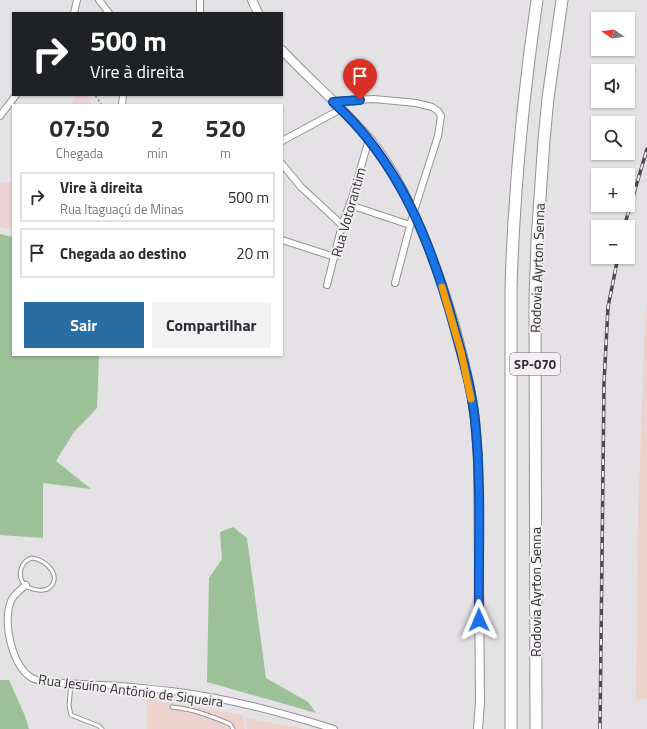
<!DOCTYPE html>
<html lang="pt">
<meta charset="utf-8">
<style>
:root{--surface:#fff;--page:#f2f2f3;--text:#2b2b33;--muted:#7c7c81;--line:#e1e1e2;--accent:#2a6da2}
body{margin:0;font-family:"Titillium Web",sans-serif;background:var(--page);color:var(--text);height:100vh;display:flex;flex-direction:column;font-size:15px;white-space:nowrap}
*{box-sizing:border-box;margin:0}
p{font-size:13px;color:var(--muted)}
.icon{flex:none;width:22px;height:22px;fill:none;stroke:currentColor;stroke-width:2;stroke-linecap:round;stroke-linejoin:round}
.map{position:relative;flex:1;overflow:hidden}
.drawer{position:absolute;left:12px;top:104px;width:271px;height:252px;display:flex;flex-direction:column;background:var(--surface);border-radius:0px;box-shadow:0 1px 3px #0004}
.drawer>*{flex:none}
.top-card{position:absolute;left:12px;top:12px;width:271px;height:84px;border-radius:0px;box-shadow:0 1px 3px #0004;background:#202124;color:#fff;overflow:hidden}
.needle{width:26px;rotate:283deg}
.controls{position:absolute;left:591px;top:12px;display:grid;gap:8px}
.controls a{display:grid;place-items:center;width:44px;height:44px;border-radius:0px;background:var(--surface);box-shadow:0 1px 3px #0004;font-size:20px}
.pin{position:absolute;display:grid;place-items:center;width:34px;height:34px;color:#fff;margin:-41px -17px;border-radius:50% 50% 50% 0;rotate:-45deg;box-shadow:0 0 4px #0007}
.pin .icon{rotate:45deg}
.me{position:absolute;width:44px;margin:-22px;rotate:359deg;stroke-linejoin:round;filter:drop-shadow(0 0 3px #0008)}
.turn{display:flex;align-items:center;gap:14px;height:84px;padding:0 12px;font-size:18px}
.turn .icon{width:52px;height:52px;stroke-width:2.5}
.turn b{display:block;font-size:28px;line-height:34px}
.eta{display:flex;justify-content:space-evenly;align-items:center;height:68px;text-align:center}
.eta b{font-size:24px;font-weight:700;line-height:28px}
.action{display:flex;gap:8px;margin-top:auto;padding:8px 12px}
.action a{flex:1;height:46px;border-radius:0px;background:var(--accent);color:#fff;font-size:16px;font-weight:700;line-height:46px;text-align:center}
.action a+a{background:var(--page);color:var(--text)}
ul{padding:0;list-style:none}
li{display:flex;align-items:center;gap:12px;height:50px;margin:0 8px 6px;padding:0 4px;border:2px solid var(--line);border-radius:0px}
li div{flex:1}
li b{display:block;font-size:15px}
li em{font-style:normal}
.map>svg:first-child{display:block}
</style>
<div class="map">
<svg width="647" height="729" viewBox="0 0 647 729">
<rect width="100%" height="100%" fill="#e5e2e6"/>
<!-- industrial -->
<g fill="#edd3cc">
<polygon points="647,300 647,698 636,701 638,520 644,342"/>
<polygon points="147,699 243,715 245,729 147,729"/>
<polygon points="246,718 301,728 303,729 247,729"/>
</g>
<!-- education -->
<g fill="#edd2d5">
<polygon points="77,95 85,95 94,105 70,105"/>
<polygon points="13,182 13,230 0,227 0,183"/>
</g>
<!-- green -->
<g fill="#9cc097">
<polygon points="0,234 13,237 13,355 99,355 97,408 74,432 56,461 91,489 43,483 43,538 0,535"/>
<polygon points="233,527 247,538 266,678 308,702 316,713 207,682 209,578 222,559 220,532"/>
<polygon points="0,680 9,680 25,716 29,729 0,729"/>
</g>
<g fill="none" stroke-linecap="round" stroke-linejoin="round">
<defs>
<g id="service">
<path d="M32,558c14,1 31,19 17,30 -5,4 -19,2 -24,-3 -9,-9 -4,-24 7,-27z"/>
<polyline points="71,683 69,706 71,715 99,726 102,729"/>
<path d="M172,707c21,2 39,9 58,17l3,5"/>
</g>
<g id="minor">
<polyline points="99,0 109,13"/>
<polyline points="74,13 77,0"/>
<polyline points="200,13 200,0"/>
<polyline points="333,101 374,99 416,103 432,107 438,111 441,116 438,136 414,211 395,283"/>
<polyline points="122,105 123,95"/>
<polyline points="0,116 16,95"/>
<polyline points="282,141 341,109"/>
<polyline points="282,164 301,187 342,225"/>
<polyline points="350,205 410,225"/>
<polyline points="282,240 335,257"/>
<polyline points="327,285 342,225 352,198 369,139"/>
<path d="M26,585c-6,5 -12,9 -15,16 -9,21 1,65 21,77 10,6 58,6 72,7 23,1 45,4 67,6 57,7 108,21 163,38"/>
</g>
<g id="tertiary">
<polyline points="252,0 258,13"/>
<path d="M282,50c28,30 60,57 87,88 26,31 43,69 58,106 22,56 40,116 48,175 1,13 2,26 3,39l2,244 -2,27"/>
</g>
<g id="motorway">
<path d="M511,729v-441c3,-97 12,-192 26,-288"/>
<polyline points="536,729 535,301 537,241 544,140 548,98 562,0"/>
</g>
</defs>
<!-- service casing -->
<use href="#service" stroke="#959195" stroke-width="5"/>
<!-- minor casing -->
<use href="#minor" stroke="#959195" stroke-width="8"/>
<!-- tertiary casing -->
<use href="#tertiary" stroke="#959195" stroke-width="10"/>
<!-- motorway casing -->
<use href="#motorway" stroke="#959195" stroke-width="13"/>
<!-- path -->
<polyline stroke="#939194" stroke-width="1.5" stroke-dasharray="3 2" stroke-linecap="butt" points="95,95 102,105"/>
<!-- service -->
<use href="#service" stroke="#fff" stroke-width="3"/>
<!-- minor -->
<use href="#minor" stroke="#fff" stroke-width="6"/>
<!-- tertiary -->
<use href="#tertiary" stroke="#fff" stroke-width="8"/>
<!-- motorway -->
<use href="#motorway" stroke="#fff" stroke-width="11"/>
<defs>
<g id="rail">
<polyline points="624,227 647,149"/>
<polyline points="600,729 604,383 608,307 618,257"/>
</g>
</defs>
<!-- rail casing -->
<use href="#rail" stroke="#4d4c4d" stroke-width="3.5"/>
<!-- rail -->
<use href="#rail" stroke="#f3eff3" stroke-width="2" stroke-dasharray="6" stroke-linecap="butt"/>
</g>
<g fill="none" stroke-linecap="round" stroke-linejoin="round">
<defs>
<path id="route" d="M360,100l-27,2c67,60 99,143 122,228 8,30 17,60 20,91 7,66 3,133 4,199"/>
</defs>
<!-- route casing -->
<use href="#route" stroke="#114b97" stroke-width="10"/>
<!-- route -->
<use href="#route" stroke="#1a73e8" stroke-width="7"/>
<!-- slow -->
<polyline stroke="#f59e0b" stroke-width="7" points="442,287 461,352 471,399"/>
</g>
<g text-anchor="middle" dominant-baseline="central" stroke-width="3.5" stroke-linejoin="round" paint-order="stroke">
<!-- shield labels -->
<rect fill="#f3eff3" stroke="#6c6a6c" stroke-width="1" x="510" y="353" width="50" height="22" rx="3"/>
<g font-size="13" font-weight="bold" fill="#323132">
<text x="535" y="364">SP-070</text>
</g>
<!-- street labels -->
<g font-size="14" fill="#323132" stroke="#f3eff3">
<text transform="translate(348 212) rotate(-74)">Rua Votorantim</text>
<text transform="translate(537 268) rotate(-88)">Rodovia Ayrton Senna</text>
<text transform="translate(535 592) rotate(-90)">Rodovia Ayrton Senna</text>
<text transform="translate(131 690) rotate(7)">Rua Jesuíno Antônio de Siqueira</text>
</g>
</g>
</svg>
<div class="controls">
<a><svg class="needle" viewBox="-14 -14 28 28"><path d="M0-13l5 13h-10z" fill="#e53935"/><path d="M0 13l5-13h-10z" fill="#7c7c81"/></svg></a>
<a><svg class="icon" aria-label="sound" viewBox="0 0 24 24"><path d="M4 9h4l5-4v14l-5-4H4zM17 9q2 3 0 6"/></svg></a>
<a><svg class="icon" aria-label="search" viewBox="0 0 24 24"><circle cx="10" cy="10" r="6"/><path d="M15 15l6 6"/></svg></a>
<a>+</a>
<a>−</a>
</div>
<div class="pin" style="left:360px;top:100px;background:#d93025"><svg class="icon" aria-label="arrive" viewBox="0 0 24 24"><path d="M6 21V4h12l-3 4 3 4H6"/></svg></div>
<svg class="me" style="left:479px;top:620px" viewBox="-20 -20 40 40"><path d="M0-17L14 15 0 8-14 15z" fill="#1a73e8" stroke="#fff" stroke-width="4"/></svg>
<div class="top-card">
<div class="turn"><svg class="icon" aria-label="right" viewBox="0 0 24 24"><path d="M7 20v-9h11M14 6l5 5-5 5"/></svg><div><b>500 m</b>Vire à direita</div></div>
</div>
<section class="drawer">
<div class="eta">
<div><b>07:50</b><p>Chegada</p></div>
<div><b>2</b><p>min</p></div>
<div><b>520</b><p>m</p></div>
</div>
<ul>
<li><svg class="icon" aria-label="right" viewBox="0 0 24 24"><path d="M7 20v-9h11M14 6l5 5-5 5"/></svg><div><b>Vire à direita</b><p>Rua Itaguaçú de Minas</p></div><em>500 m</em></li>
<li><svg class="icon" aria-label="arrive" viewBox="0 0 24 24"><path d="M6 21V4h12l-3 4 3 4H6"/></svg><div><b>Chegada ao destino</b></div><em>20 m</em></li>
</ul>
<div class="action"><a>Sair</a><a>Compartilhar</a></div>
</section>
</div>
